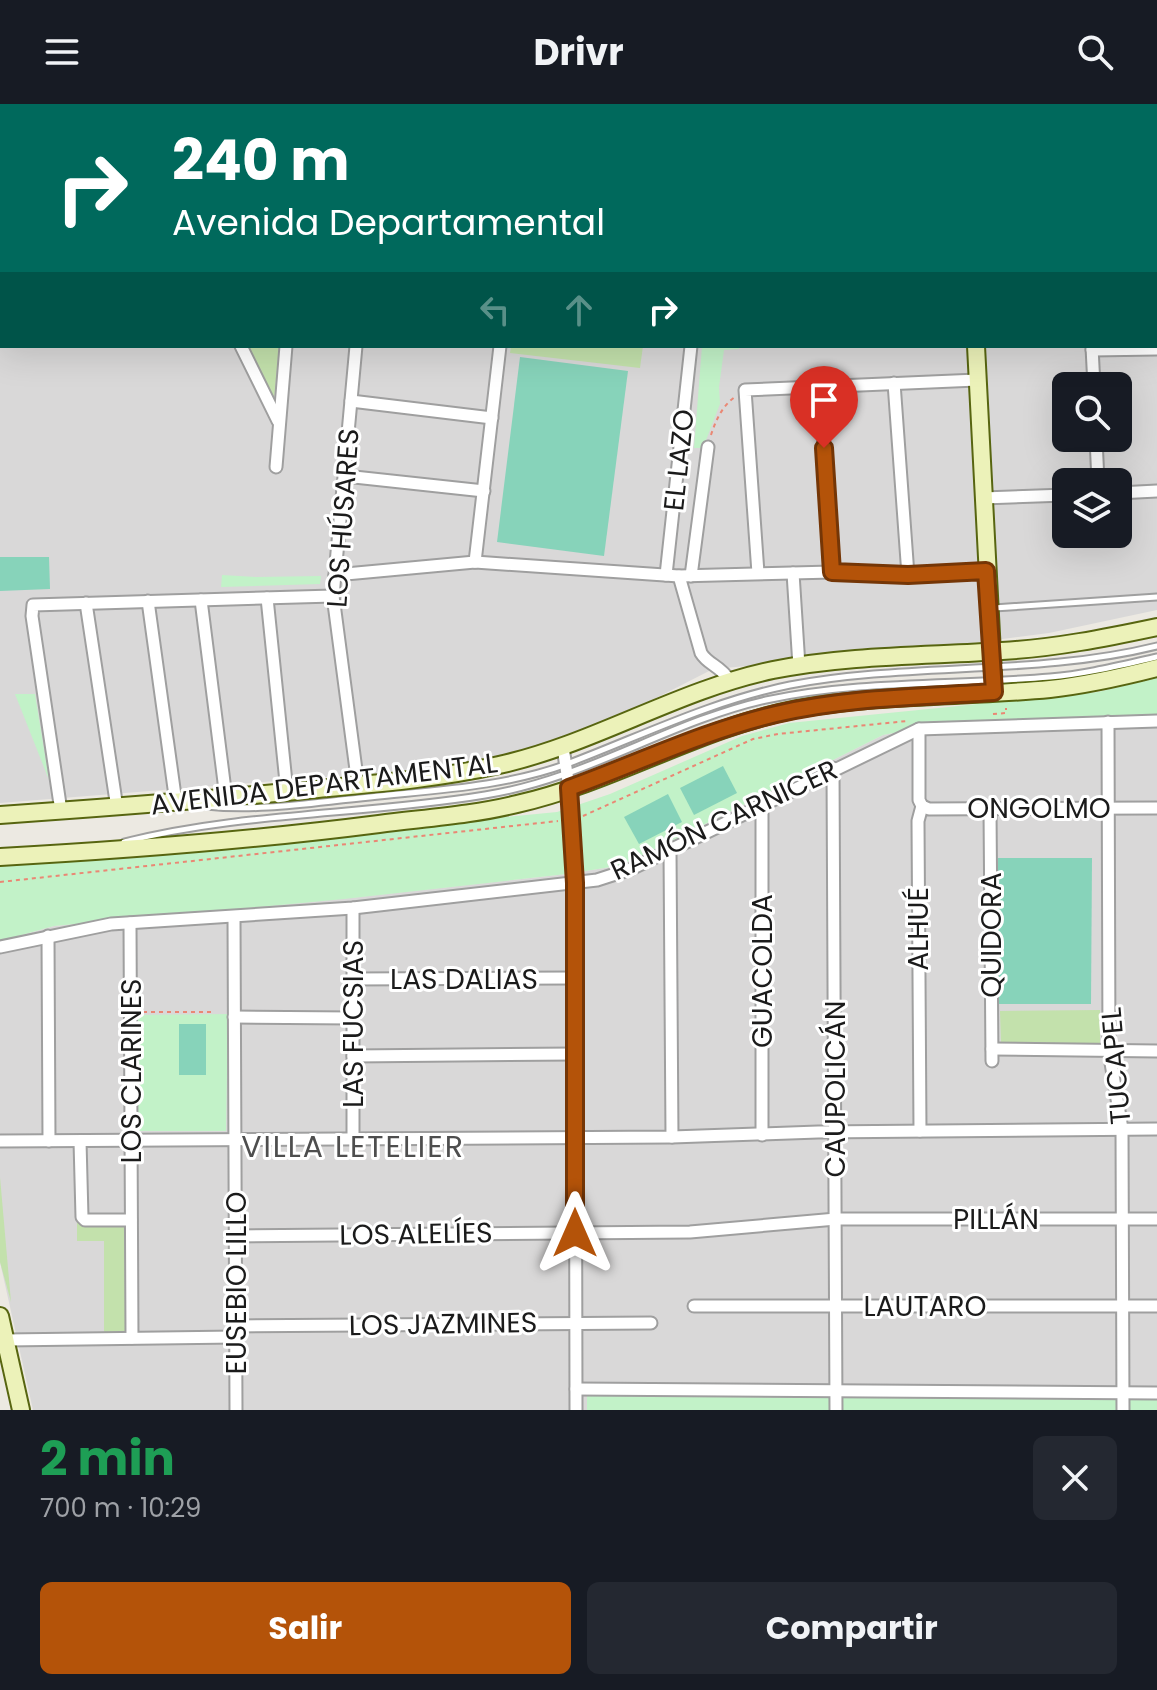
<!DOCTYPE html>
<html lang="es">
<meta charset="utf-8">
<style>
:root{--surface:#171b24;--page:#242831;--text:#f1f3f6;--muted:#9ea1a6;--accent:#b45309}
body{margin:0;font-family:Poppins,sans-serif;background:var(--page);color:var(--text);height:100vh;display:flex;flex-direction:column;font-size:30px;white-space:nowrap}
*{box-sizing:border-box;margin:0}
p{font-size:26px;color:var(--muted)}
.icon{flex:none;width:44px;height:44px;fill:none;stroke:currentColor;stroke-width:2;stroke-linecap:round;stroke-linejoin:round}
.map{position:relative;height:1306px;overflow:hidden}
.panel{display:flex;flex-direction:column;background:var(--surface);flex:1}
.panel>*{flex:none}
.guide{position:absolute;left:0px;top:0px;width:1158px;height:244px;box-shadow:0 8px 32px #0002;background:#00695c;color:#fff;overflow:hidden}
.buttons{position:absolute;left:1052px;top:268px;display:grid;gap:16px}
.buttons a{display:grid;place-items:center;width:80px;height:80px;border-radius:12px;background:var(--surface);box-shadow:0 8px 32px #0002;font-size:40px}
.pin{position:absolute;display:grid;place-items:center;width:68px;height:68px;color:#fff;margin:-82px -34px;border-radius:50% 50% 50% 0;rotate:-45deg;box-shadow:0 0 8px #0007}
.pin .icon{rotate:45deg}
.me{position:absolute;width:88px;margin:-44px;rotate:0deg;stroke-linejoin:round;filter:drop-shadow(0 0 6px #0008)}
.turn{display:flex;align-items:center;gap:28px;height:168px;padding:0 40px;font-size:36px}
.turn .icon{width:104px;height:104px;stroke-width:2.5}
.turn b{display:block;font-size:56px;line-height:68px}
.lanes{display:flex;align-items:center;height:76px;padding:0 40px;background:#0003;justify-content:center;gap:40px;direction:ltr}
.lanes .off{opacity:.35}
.round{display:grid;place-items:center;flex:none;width:84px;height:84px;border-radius:12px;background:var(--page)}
.summary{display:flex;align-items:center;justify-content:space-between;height:136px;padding:0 40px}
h1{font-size:48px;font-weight:700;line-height:60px;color:#1e9e55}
.primary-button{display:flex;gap:16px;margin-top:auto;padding:16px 40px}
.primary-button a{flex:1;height:92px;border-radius:12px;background:var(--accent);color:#fff;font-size:32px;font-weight:700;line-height:92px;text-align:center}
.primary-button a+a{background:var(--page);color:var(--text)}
header{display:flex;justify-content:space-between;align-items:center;height:104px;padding:0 40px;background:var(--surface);font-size:36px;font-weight:700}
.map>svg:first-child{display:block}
</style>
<header><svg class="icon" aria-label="menu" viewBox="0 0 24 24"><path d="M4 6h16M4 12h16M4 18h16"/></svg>Drivr<svg class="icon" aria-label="search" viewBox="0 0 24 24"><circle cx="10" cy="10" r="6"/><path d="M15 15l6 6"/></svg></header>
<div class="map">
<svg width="1157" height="1306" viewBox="0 0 1157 1306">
<rect width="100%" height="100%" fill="#ece9e2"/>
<!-- residential -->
<g fill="#d9d8d8" fill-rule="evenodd">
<path d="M0,0h1157v506l-108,23 -148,19 -188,17 -147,75 -41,17 -525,42zM2,2h1154v240h-1154zM1066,282h52v52h-52zM1066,378h52v52h-52z"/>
<polygon points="1101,613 1108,618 1157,616 1157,1306 33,1306 0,1158 0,837 54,822 349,794 567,770 623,761 883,631 957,617"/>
</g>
<!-- grass -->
<g fill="#c3e1ac">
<polygon points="248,242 279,242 274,297"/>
<polygon points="511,242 643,242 640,264 510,249"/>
<polygon points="1100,906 1100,940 1001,940 1000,907"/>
<polygon points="0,1073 11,1198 0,1158"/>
<polygon points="77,1119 127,1119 128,1228 104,1228 104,1137 77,1137"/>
</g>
<!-- park -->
<g fill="#c2f2c8">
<polygon points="702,242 739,242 739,245 724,246 719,283 720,300 703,344 694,344"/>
<polygon points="222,471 256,473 321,472 320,480 221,483"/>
<polygon points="1157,574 1157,616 1108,618 1101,613 957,617 883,631 623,761 567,770 344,795 54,822 0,837 0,761 557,708 610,690 742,632 789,619 1098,588"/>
<polygon points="15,590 35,590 49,676"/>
<polygon points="228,910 226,1027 136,1027 135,911"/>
<polygon points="587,1291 1157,1294 1157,1306 587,1306"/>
</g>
<!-- pitch -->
<g fill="#87d3ba">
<polygon points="520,253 628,267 604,452 497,438"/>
<polygon points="0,453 49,453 50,485 0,487"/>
<polygon points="723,662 737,689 694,711 680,684"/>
<polygon points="668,690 682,718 639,740 624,713"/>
<polygon points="998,754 1092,754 1091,900 998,900"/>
<rect x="179" y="920" width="27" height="51"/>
</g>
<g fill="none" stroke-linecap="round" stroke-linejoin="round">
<defs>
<g id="lane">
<polyline points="679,2 679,0"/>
<polyline points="994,504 1157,493"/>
<path d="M206,702c55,6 109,-4 164,-9 65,-7 134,-10 197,-33 74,-28 144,-63 223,-79 121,-23 246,-9 367,-39"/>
<path d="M124,738c118,-30 241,-27 361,-47 102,-16 183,-73 281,-95 93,-20 189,-15 284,-23 36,-3 71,-12 107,-20"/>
</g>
<g id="street">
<polyline points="63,0 63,2"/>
<polyline points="74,0 74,2"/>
<polyline points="295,0 295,2"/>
<polyline points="529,0 529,2"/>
<polyline points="328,2 329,0"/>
<polyline points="378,2 378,0"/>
<polyline points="716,2 716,0"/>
<polyline points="0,74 2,74"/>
<polyline points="1156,140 1157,140"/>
<polyline points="241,242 278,317"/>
<polyline points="356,242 333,492 358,681"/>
<polyline points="1092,243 1094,282"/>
<polyline points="1092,246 1157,245"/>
<polyline points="894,279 908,471"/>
<polyline points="820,282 832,468"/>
<polyline points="351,297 492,314"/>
<polyline points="1096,334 1098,378"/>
<polyline points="276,363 286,242"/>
<polyline points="345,372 484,387"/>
<polyline points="1118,389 1157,387"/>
<polyline points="983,394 1066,391"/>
<polyline points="475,458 500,242"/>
<polyline points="758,469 745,286 977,276"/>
<polyline points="793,469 799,562"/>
<polyline points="335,471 475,458 679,472 832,468 908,471 986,467"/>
<polyline points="666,471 691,242"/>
<path d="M679,472l22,77c7,12 19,12 29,28"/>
<polyline points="691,472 708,343"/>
<polyline points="267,494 287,688"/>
<polyline points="201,496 226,694"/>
<polyline points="148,497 176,699"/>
<polyline points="86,499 117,704"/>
<polyline points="1108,618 1109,947 1122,1025 1123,1306"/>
<polyline points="919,625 919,696 922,702 918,717 920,1027"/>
<polyline points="563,643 569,684 575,779 576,1306"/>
<polyline points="833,664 836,1306"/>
<polyline points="922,702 929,705 1157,704"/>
<polyline points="990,705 992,957"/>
<polyline points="61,707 32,512 33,501 333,492"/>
<polyline points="670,746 672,1033"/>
<polyline points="353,804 353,1035"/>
<polyline points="234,813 236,1306"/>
<polyline points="130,819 132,1234"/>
<polyline points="48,832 49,1037"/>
<polyline points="0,843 111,820 353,804 597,776 631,765 919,625 1157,617"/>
<polyline points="353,875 575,874"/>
<polyline points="234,913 353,914"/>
<polyline points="992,945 1157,947"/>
<polyline points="353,952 575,950"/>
<polyline points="762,1031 762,702"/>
<polyline points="0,1037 672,1033 818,1028 1157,1025"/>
<polyline points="80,1037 82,1113 85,1116 131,1116"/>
<polyline points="235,1132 690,1128 836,1115 1157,1115"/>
<polyline points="694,1202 1157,1202"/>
<polyline points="236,1222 651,1219"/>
<polyline points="6,1236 236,1233"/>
<polyline points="576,1285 1157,1289"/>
</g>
<g id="secondary">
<polyline points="965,0 965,2"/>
<polyline points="1156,21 1157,21"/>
<polyline points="976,242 994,588"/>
<path d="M0,711c103,-7 205,-15 307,-25 64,-6 130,-11 192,-25 95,-21 178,-75 274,-95 75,-15 153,-14 229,-19 53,-3 103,-13 155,-24"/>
<path d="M0,753c127,-7 254,-17 379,-33 46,-6 93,-9 138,-20 97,-22 182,-76 280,-95 84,-15 169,-12 253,-20 36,-4 72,-12 107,-21"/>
<polyline points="0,1212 21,1306"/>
</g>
</defs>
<!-- lane casing -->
<use href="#lane" stroke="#9f9f9f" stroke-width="9"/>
<!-- street casing -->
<use href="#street" stroke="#9f9f9f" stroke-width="15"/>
<!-- secondary casing -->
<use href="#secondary" stroke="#576510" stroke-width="20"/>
<!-- path -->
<g stroke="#ea8774" stroke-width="2" stroke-dasharray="4 4" stroke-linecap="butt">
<polyline points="1078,0 1078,2"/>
<polyline points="1142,1 1157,0"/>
<path d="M711,331c5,-15 11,-29 24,-38"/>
<polyline points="993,610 1006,609 1006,604"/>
<polyline points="583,712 753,635 778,630 907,617"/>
<polyline points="0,778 558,717"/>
<polyline points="143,908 211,908"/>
</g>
<!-- lane -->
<use href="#lane" stroke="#fff" stroke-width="5"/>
<!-- street -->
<use href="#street" stroke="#fff" stroke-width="11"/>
<!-- secondary -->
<use href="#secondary" stroke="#ecf2b9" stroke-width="16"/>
</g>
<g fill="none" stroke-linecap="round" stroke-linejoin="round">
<defs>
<path id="route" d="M575,1129v-350l-6,-95c69,-25 135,-57 207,-74 71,-17 146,-17 218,-22l-8,-121 -78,4 -76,-3 -8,-124"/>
</defs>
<!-- route casing -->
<use href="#route" stroke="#753606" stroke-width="20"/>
<!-- route -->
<use href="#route" stroke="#b45309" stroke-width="14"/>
</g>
<g text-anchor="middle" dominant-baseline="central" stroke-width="6" stroke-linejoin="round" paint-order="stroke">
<!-- street labels -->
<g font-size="28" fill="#1b1b1b" stroke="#fff">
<text transform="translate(679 356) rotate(-84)">EL LAZO</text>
<text transform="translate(343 414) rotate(-86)">LOS HÚSARES</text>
<text transform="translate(324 680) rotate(-7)">AVENIDA DEPARTAMENTAL</text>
<text x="1039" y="704">ONGOLMO</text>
<text transform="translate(724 716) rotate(-25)">RAMÓN CARNICER</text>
<text transform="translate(918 825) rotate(-90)">ALHUÉ</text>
<text transform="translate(991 831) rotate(-90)">QUIDORA</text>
<text transform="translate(762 867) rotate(-90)">GUACOLDA</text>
<text x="464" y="875">LAS DALIAS</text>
<text transform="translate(353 920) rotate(-90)">LAS FUCSIAS</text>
<text transform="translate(1116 962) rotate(-95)">TUCAPEL</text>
<text transform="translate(131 967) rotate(-90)">LOS CLARINES</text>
<text transform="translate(835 985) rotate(-90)">CAUPOLICÁN</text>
<text x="996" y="1115">PILLÁN</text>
<text transform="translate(416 1130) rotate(-1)">LOS ALELÍES</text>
<text transform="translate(236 1179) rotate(-90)">EUSEBIO LILLO</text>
<text x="925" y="1202">LAUTARO</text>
<text transform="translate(443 1220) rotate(-1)">LOS JAZMINES</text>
</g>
<!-- neighbourhood labels -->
<g font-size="30" letter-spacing="2" fill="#4e4e4e" stroke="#fff">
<text x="353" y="1042">VILLA LETELIER</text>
</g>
</g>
</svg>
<div class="buttons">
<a><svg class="icon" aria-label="search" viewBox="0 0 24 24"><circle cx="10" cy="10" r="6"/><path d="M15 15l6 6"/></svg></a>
<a><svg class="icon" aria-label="layers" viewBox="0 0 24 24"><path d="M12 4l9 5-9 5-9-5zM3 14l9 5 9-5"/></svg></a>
</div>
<div class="pin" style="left:824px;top:344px;background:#d93025"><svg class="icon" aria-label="arrive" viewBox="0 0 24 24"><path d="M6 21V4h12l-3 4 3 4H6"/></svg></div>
<svg class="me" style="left:575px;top:1129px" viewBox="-20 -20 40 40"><path d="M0-17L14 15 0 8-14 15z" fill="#b45309" stroke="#fff" stroke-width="4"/></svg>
<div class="guide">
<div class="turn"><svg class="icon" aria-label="right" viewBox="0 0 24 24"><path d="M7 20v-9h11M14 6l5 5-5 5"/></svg><div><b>240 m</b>Avenida Departamental</div></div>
<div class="lanes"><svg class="icon off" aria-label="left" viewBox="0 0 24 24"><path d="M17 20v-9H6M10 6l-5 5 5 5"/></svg><svg class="icon off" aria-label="ahead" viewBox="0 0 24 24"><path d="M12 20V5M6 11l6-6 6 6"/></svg><svg class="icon" aria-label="right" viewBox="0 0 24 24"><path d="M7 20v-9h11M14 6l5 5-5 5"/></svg></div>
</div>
</div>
<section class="panel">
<div class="summary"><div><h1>2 min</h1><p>700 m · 10:29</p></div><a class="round"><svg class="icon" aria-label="close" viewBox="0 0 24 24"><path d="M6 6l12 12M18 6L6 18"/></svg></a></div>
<div class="primary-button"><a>Salir</a><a>Compartir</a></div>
</section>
